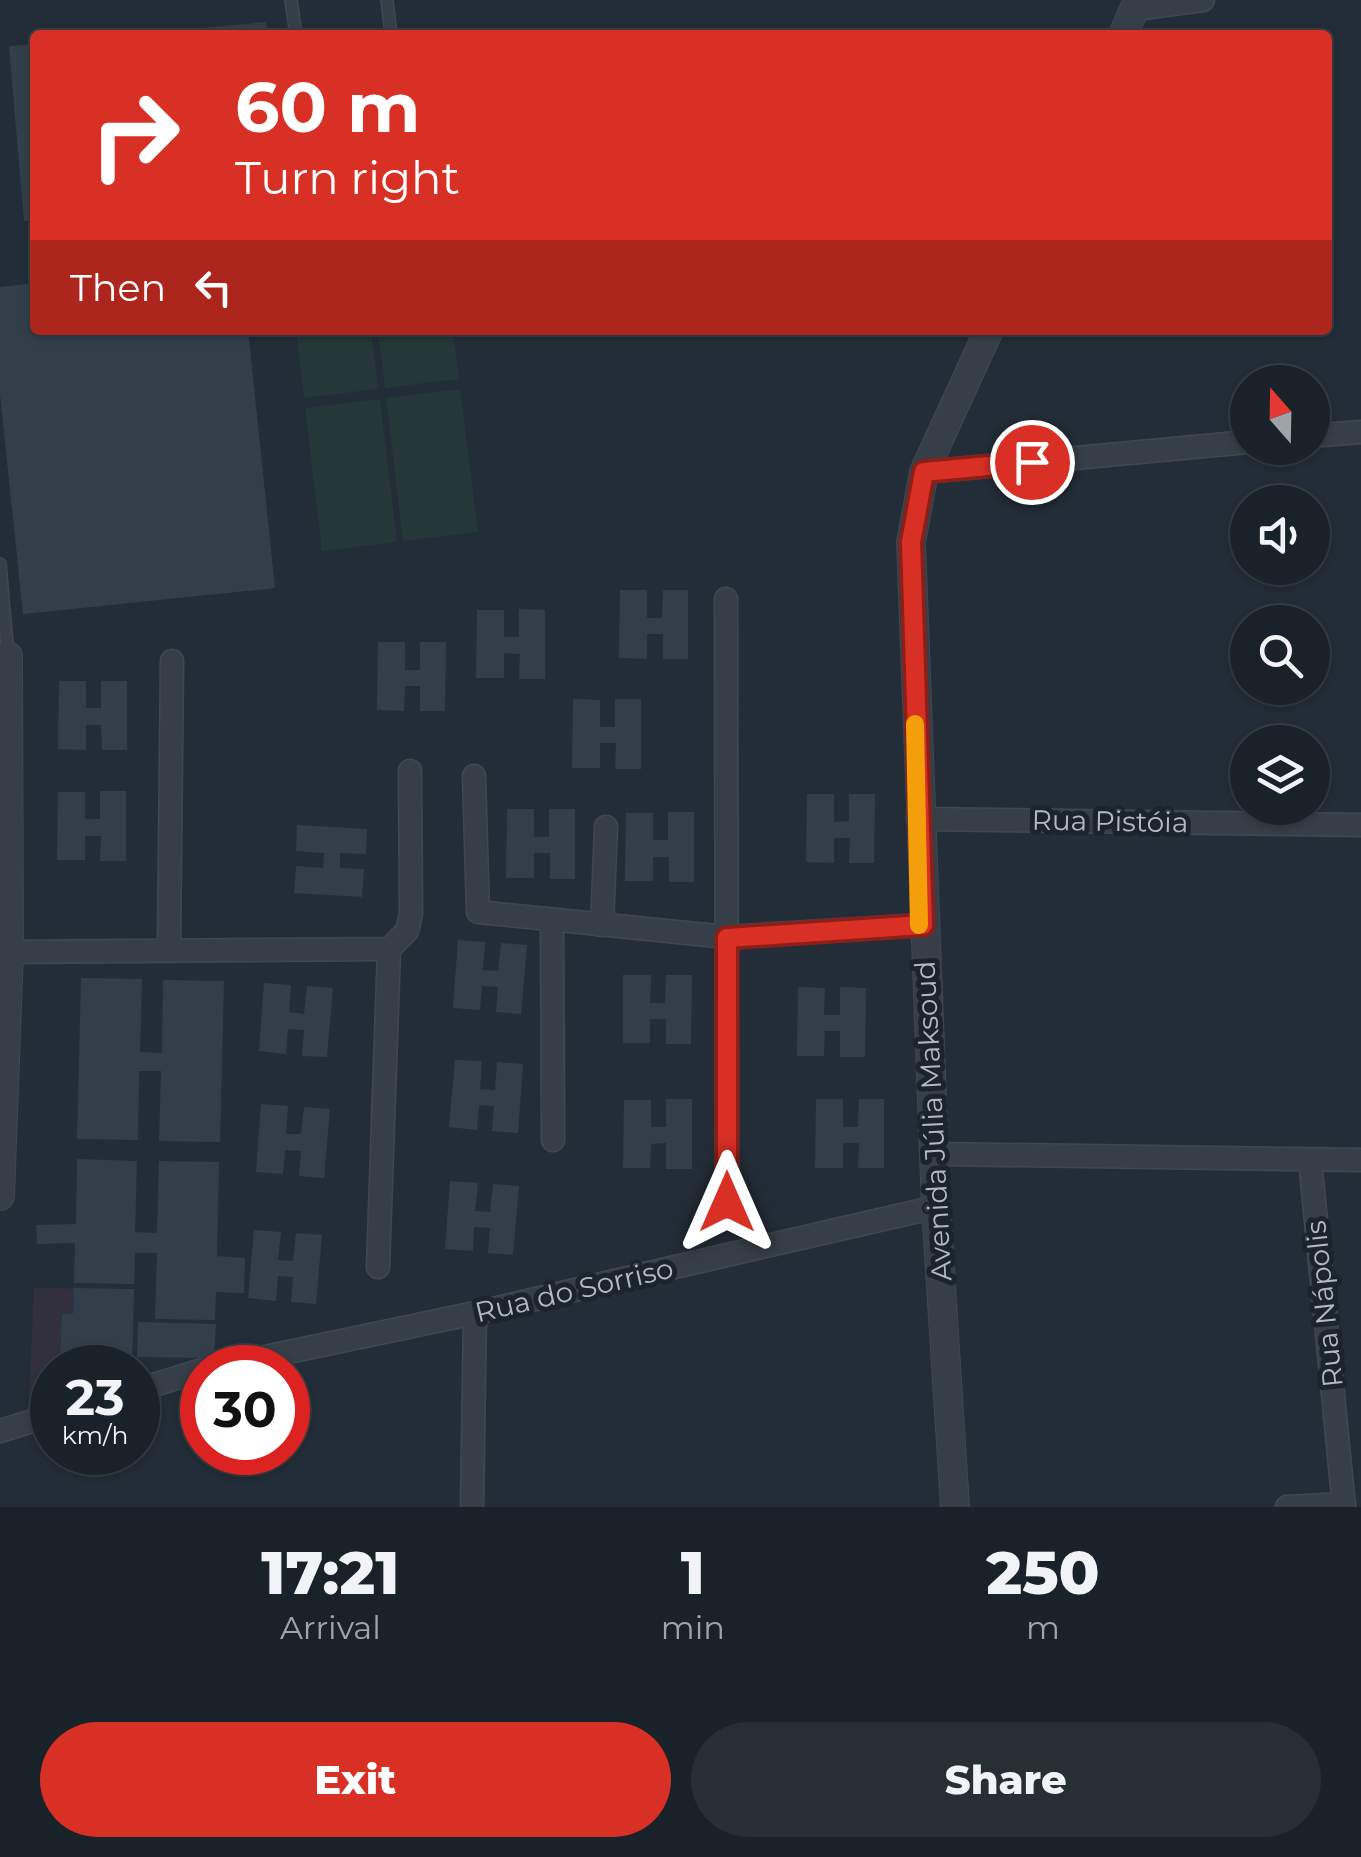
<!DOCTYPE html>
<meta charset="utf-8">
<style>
:root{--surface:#1a2229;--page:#272f35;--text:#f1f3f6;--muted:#9fa4a8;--line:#383f46;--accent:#d93025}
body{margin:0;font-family:Montserrat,sans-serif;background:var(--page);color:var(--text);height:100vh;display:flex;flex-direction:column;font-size:38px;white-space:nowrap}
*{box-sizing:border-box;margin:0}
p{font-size:32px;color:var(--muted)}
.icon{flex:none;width:55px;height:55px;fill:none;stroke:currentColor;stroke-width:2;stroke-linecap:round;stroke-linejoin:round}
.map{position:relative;height:1507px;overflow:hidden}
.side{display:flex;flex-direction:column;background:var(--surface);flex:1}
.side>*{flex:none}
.hud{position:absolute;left:30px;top:30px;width:1302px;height:305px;border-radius:10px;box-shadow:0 2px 8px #0004,0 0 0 2px var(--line);background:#d93025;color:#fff;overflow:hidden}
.needle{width:65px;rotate:340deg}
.fabs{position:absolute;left:1230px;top:365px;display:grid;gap:20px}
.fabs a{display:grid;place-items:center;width:100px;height:100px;border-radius:50%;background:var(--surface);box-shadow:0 2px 8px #0004,0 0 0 2px var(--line);font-size:50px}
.speed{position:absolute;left:30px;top:1345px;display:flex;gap:20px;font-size:50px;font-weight:700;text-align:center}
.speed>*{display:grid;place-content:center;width:130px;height:130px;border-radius:50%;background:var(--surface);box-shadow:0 2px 8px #0004,0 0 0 2px var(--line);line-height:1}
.speed small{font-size:25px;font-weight:400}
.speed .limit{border:15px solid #d22;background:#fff;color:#111}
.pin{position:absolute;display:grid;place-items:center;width:85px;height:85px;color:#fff;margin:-42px;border:5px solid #fff;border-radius:50%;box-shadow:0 2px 10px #0007}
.me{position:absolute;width:110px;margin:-55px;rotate:0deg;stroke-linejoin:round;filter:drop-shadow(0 0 8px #0008)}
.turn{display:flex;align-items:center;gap:35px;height:210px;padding:0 40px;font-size:45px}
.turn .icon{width:130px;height:130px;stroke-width:2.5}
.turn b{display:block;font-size:70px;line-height:85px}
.then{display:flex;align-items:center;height:95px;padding:0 40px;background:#0003;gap:20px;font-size:38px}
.eta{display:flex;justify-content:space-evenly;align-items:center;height:170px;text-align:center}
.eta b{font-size:60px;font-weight:800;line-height:70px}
.button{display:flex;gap:20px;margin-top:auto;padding:20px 40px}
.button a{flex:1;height:115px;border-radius:60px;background:var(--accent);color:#fff;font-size:40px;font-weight:800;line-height:115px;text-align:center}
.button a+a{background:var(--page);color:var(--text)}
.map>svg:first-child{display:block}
</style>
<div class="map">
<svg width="1361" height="1507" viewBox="0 0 1361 1507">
<rect width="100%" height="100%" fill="#232d37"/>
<!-- medical -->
<polygon fill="#31303c" points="34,1288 134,1289 132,1367 52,1368 52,1407 28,1413"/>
<!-- green -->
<g fill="#253738">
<polygon points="296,330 371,330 378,389 304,398"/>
<polygon points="378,330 453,330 459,379 385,388"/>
<polygon points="460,389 478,532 403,541 386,398"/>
<polygon points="380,399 397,542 322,551 305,408"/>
</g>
<!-- building -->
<g fill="#323f4a">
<polygon points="266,22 267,35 159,35 159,32"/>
<polygon points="35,44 35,220 24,221 9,46"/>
<polygon points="35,283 35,330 248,330 275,588 23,614 0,394 0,287"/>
<polygon points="620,590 647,590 647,618 662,618 663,590 688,590 688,659 663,659 663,634 647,634 647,659 619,658"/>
<polygon points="519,609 545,610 545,679 519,679 520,654 504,653 504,678 476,678 477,610 504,610 504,637 519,637"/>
<polygon points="378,642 405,642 405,670 420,670 420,642 446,642 445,711 420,711 420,686 405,686 404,711 377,710"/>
<polygon points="59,681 86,681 86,708 101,708 101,681 127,681 127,750 102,750 101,725 86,725 86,750 58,749"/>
<polygon points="573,699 600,700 600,727 615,727 615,699 641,699 641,769 615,769 616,743 600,743 600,768 572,768"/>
<polygon points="100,791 126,791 126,861 100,861 101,836 85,836 85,860 57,860 58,792 85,792 85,819 100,819"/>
<polygon points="807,794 834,794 834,822 849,821 849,794 875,794 874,863 849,863 850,838 834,838 834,863 806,862"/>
<polygon points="507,809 534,809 534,837 549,837 549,809 575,809 575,879 550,879 550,853 534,853 534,878 506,878"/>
<polygon points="668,812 694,812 694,882 669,882 669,857 653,857 653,881 625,881 626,813 653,813 653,840 668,840"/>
<polygon points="297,825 367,829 366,854 340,853 340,868 364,869 362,897 294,893 296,866 323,868 324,853 296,851"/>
<polygon points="458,940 485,942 483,970 498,971 501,943 527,945 521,1014 496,1012 498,987 482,986 480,1010 453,1008"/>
<polygon points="623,975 651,975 650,1003 665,1003 666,975 692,975 691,1044 666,1044 666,1019 650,1019 650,1043 623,1043"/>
<polygon points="81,978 142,979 140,1052 162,1053 163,980 224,981 220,1142 159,1141 161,1071 139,1071 138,1140 77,1139"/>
<polygon points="264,983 291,985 289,1012 304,1014 307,986 333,988 327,1057 302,1056 304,1030 288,1029 286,1054 259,1051"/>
<polygon points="798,987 825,988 824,1015 840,1015 840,987 866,988 865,1057 840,1057 840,1031 825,1031 824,1056 797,1056"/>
<polygon points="455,1060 482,1061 480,1089 495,1090 497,1062 523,1064 518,1133 492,1131 494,1106 479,1105 477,1130 449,1127"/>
<polygon points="666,1099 692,1099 692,1169 666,1169 666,1143 651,1144 650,1168 623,1168 624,1100 651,1100 651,1127 666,1127"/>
<polygon points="816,1099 843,1099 843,1127 858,1127 859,1099 884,1099 884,1168 858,1168 859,1143 843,1143 843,1168 815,1168"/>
<polygon points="261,1104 288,1106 286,1134 301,1134 304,1107 330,1109 324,1178 299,1176 301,1151 285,1150 283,1174 256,1172"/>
<polygon points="77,1159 137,1161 135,1232 157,1233 159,1161 219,1162 217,1256 245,1258 244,1293 216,1292 215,1320 155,1319 157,1253 135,1253 134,1284 74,1283 75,1243 37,1244 36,1225 76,1224"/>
<polygon points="450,1181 478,1183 475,1211 490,1212 493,1184 519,1186 513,1255 488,1253 490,1228 474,1227 473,1251 445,1249"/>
<polygon points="254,1230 281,1232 278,1260 293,1261 296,1233 322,1235 316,1304 291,1302 293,1277 278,1276 276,1301 248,1298"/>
<polygon points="74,1288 134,1289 132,1360 60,1364 62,1314 73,1314"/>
<polygon points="138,1322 216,1324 214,1358 137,1357"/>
</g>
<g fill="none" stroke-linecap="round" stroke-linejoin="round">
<defs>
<g id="service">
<polyline points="291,0 296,35"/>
<polyline points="387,0 391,35"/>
<polyline points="0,564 8,656"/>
</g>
<g id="minor">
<polyline points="1135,9 1203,0"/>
<polyline points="1312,436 1361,432"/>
<polyline points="924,472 1248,442"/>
<polyline points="726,599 727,1202"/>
<polyline points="474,776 478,912 727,937 923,925"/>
<polyline points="918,819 1361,825"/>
<polyline points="552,920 553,1140"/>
<polyline points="602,925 606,827"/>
<polyline points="169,948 172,661"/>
<polyline points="9,952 389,949 407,931 411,914 410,771"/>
<polyline points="937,1154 1361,1160"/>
<polyline points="1310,1160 1344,1507"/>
<polyline points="378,1267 389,949"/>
<polyline points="212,1368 475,1313 936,1207"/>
<polyline points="138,1390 202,1370"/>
<polyline points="0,1431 52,1415"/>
<polyline points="472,1507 475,1313"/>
<polyline points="1287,1507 1344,1504"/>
</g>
<g id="tertiary">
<polyline points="1123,35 1138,0"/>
<polyline points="0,1196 9,952 8,656"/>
<polyline points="955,1507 936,1207 911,542 924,472 989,330"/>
</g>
</defs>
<!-- service casing -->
<use href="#service" stroke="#3f4851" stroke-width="14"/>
<!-- minor casing -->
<use href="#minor" stroke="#3f4851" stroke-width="25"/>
<!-- tertiary casing -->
<use href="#tertiary" stroke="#3f4851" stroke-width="30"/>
<!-- service -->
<use href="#service" stroke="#363f47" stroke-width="11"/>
<!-- minor -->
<use href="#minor" stroke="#363f47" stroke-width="22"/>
<!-- tertiary -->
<use href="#tertiary" stroke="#363f47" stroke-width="28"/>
</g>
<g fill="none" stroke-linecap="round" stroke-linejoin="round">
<defs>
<polyline id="route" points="727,1202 727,938 923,925 911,542 924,472 1032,462"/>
</defs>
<!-- route casing -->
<use href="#route" stroke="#8d1f18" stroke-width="25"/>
<!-- route -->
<use href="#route" stroke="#d93025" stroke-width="18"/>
<!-- slow -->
<polyline stroke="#f59e0b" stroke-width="18" points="915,724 919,925"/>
</g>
<g text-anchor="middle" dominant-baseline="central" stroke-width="10" stroke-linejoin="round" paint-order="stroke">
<!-- street labels -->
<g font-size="28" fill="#b1bac4" stroke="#1b242c">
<text transform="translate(1110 821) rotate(1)">Rua Pistóia</text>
<text transform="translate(933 1121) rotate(-93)">Avenida Júlia Maksoud</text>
<text transform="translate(574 1290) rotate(-13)">Rua do Sorriso</text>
<text transform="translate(1324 1304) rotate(-96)">Rua Nápolis</text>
</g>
</g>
</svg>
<div class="fabs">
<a><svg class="needle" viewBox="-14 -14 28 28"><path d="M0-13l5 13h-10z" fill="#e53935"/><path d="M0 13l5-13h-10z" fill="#9fa4a8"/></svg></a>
<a><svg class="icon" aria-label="sound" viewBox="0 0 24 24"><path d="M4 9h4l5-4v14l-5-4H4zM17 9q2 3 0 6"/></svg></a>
<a><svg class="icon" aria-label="search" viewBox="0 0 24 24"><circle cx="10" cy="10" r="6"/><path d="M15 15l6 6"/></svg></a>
<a><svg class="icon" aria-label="layers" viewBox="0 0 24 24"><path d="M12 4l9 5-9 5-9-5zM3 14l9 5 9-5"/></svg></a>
</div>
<div class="speed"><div>23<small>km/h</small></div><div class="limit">30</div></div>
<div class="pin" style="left:1032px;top:462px;background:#d93025"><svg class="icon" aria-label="arrive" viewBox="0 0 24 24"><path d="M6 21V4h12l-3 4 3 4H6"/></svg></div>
<svg class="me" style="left:727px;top:1202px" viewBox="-20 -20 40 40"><path d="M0-17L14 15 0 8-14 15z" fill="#d93025" stroke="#fff" stroke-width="4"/></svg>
<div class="hud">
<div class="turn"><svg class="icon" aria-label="right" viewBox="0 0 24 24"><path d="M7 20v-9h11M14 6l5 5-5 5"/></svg><div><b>60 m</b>Turn right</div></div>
<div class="then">Then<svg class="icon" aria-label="left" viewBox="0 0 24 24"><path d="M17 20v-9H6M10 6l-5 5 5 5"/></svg></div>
</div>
</div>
<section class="side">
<div class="eta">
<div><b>17:21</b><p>Arrival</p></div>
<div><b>1</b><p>min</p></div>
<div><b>250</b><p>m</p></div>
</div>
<div class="button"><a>Exit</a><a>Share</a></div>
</section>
